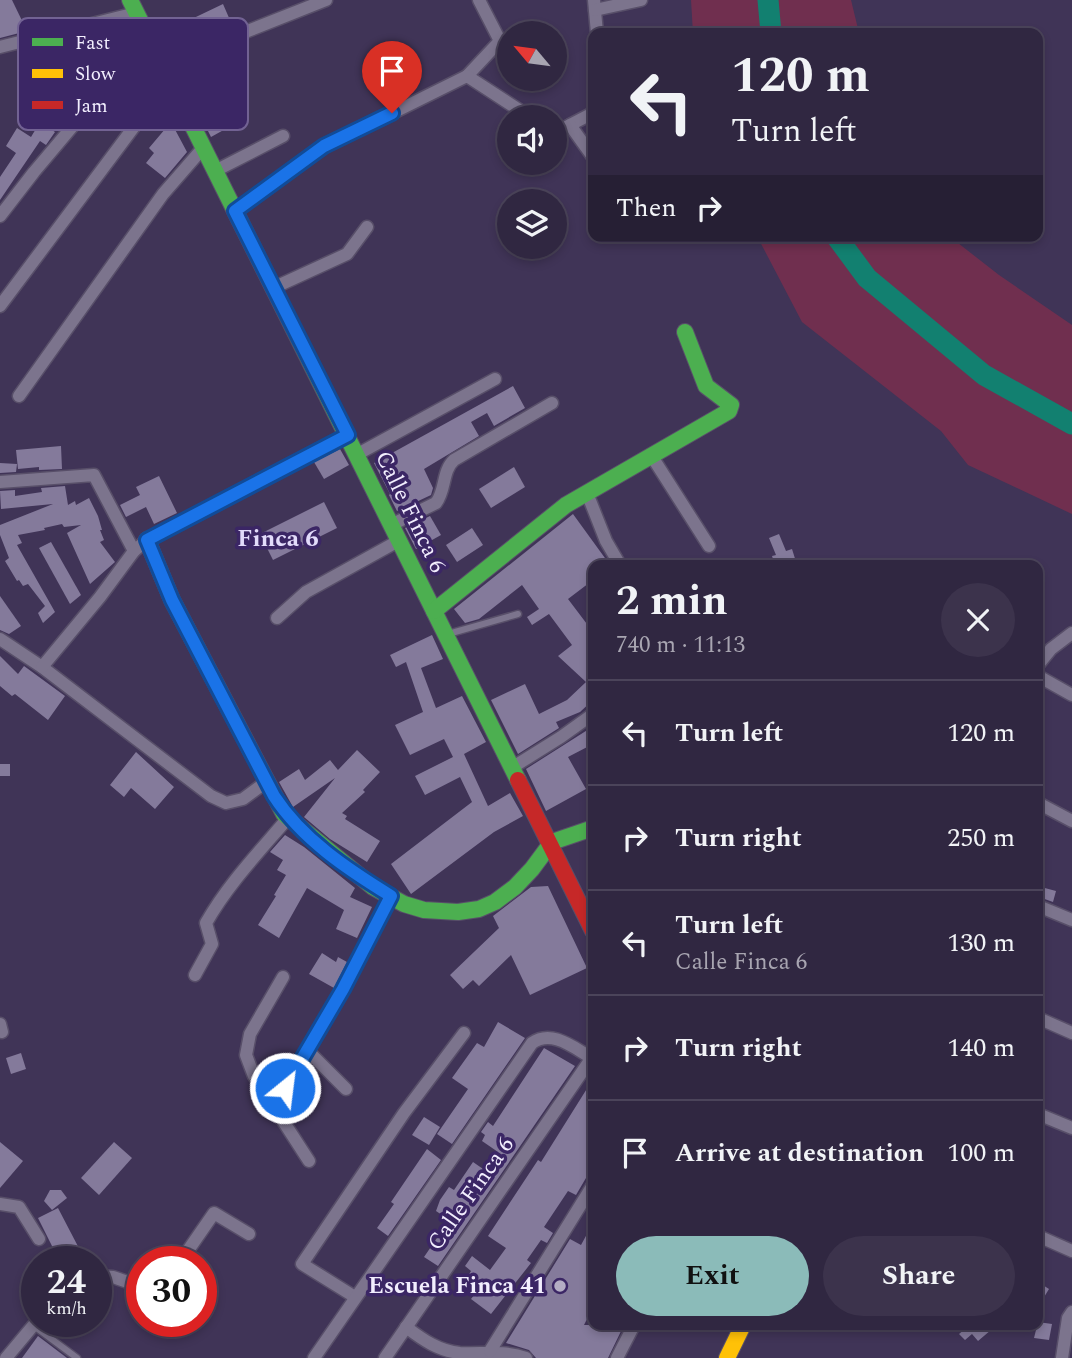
<!DOCTYPE html>
<meta charset="utf-8">
<style>
:root{--surface:#302741;--page:#3c334c;--text:#f1f3f6;--muted:#a8a5b1;--line:#4b445a;--accent:#8bbbb9}
body{margin:0;font-family:Spectral,serif;background:var(--page);color:var(--text);height:100vh;display:flex;flex-direction:column;font-size:26px;white-space:nowrap}
*{box-sizing:border-box;margin:0}
p{font-size:23px;color:var(--muted)}
.icon{flex:none;width:38px;height:38px;fill:none;stroke:currentColor;stroke-width:2;stroke-linecap:round;stroke-linejoin:round}
.map{position:relative;flex:1;overflow:hidden}
.drawer{position:absolute;left:588px;top:560px;width:455px;height:770px;display:flex;flex-direction:column;background:var(--surface);border-radius:14px;box-shadow:0 4px 10px #0003,0 0 0 2px var(--line)}
.drawer>*{flex:none}
.top-card{position:absolute;left:588px;top:28px;width:455px;height:214px;border-radius:14px;box-shadow:0 4px 10px #0003,0 0 0 2px var(--line);background:#302741;color:var(--text);overflow:hidden}
.needle{width:46px;rotate:299deg}
.fabs{position:absolute;left:497px;top:21px;display:grid;gap:14px}
.fabs a{display:grid;place-items:center;width:70px;height:70px;border-radius:50%;background:var(--surface);box-shadow:0 4px 10px #0003,0 0 0 2px var(--line);font-size:35px}
.speed{position:absolute;left:21px;top:1246px;display:flex;gap:14px;font-size:35px;font-weight:700;text-align:center}
.speed>*{display:grid;place-content:center;width:91px;height:91px;border-radius:50%;background:var(--surface);box-shadow:0 4px 10px #0003,0 0 0 2px var(--line);line-height:1}
.speed small{font-size:18px;font-weight:400}
.speed .limit{border:10px solid #d22;background:#fff;color:#111}
.pin{position:absolute;display:grid;place-items:center;width:60px;height:60px;color:#fff;margin:-72px -30px;border-radius:50% 50% 50% 0;rotate:-45deg;box-shadow:0 0 7px #0007}
.pin .icon{rotate:45deg}
.me{position:absolute;width:77px;margin:-38px;rotate:29deg;stroke-linejoin:round;filter:drop-shadow(0 0 5px #0008)}
.turn{display:flex;align-items:center;gap:24px;height:147px;padding:0 28px;font-size:32px}
.turn .icon{width:91px;height:91px;stroke-width:2.5}
.turn b{display:block;font-size:49px;line-height:60px}
.then{display:flex;align-items:center;height:66px;padding:0 28px;background:#0003;gap:14px;font-size:26px}
.round{display:grid;place-items:center;flex:none;width:74px;height:74px;border-radius:37px;background:var(--page)}
.overview{display:flex;align-items:center;justify-content:space-between;height:119px;padding:0 28px}
h1{font-size:42px;font-weight:700;line-height:52px}
.action{display:flex;gap:14px;margin-top:auto;padding:14px 28px}
.action a{flex:1;height:80px;border-radius:42px;background:var(--accent);color:#111;font-size:28px;font-weight:700;line-height:80px;text-align:center}
.action a+a{background:var(--page);color:var(--text)}
ul{padding:0;list-style:none}
li{display:flex;align-items:center;gap:21px;height:105px;padding:0 28px;border-top:2px solid var(--line)}
li div{flex:1}
li b{display:block;font-size:26px}
li em{font-style:normal}
.map>svg:first-child{display:block}
</style>
<div class="map">
<svg width="1072" height="1358" viewBox="0 0 1072 1358">
<rect width="100%" height="100%" fill="#403457"/>
<!-- green -->
<g fill="#702f4f">
<polygon points="691,0 851,0 859,33 693,33"/>
<polygon points="757,236 949,236 999,275 1072,325 1072,514 968,465 941,431 802,322"/>
</g>
<g fill="none" stroke-linecap="round" stroke-linejoin="round">
<!-- river -->
<g stroke="#128070" stroke-width="21">
<polyline points="768,0 771,33"/>
<polyline points="836,236 867,278 984,375 1072,424"/>
</g>
</g>
<!-- building -->
<g fill="#847a9b">
<polygon points="0,0 12,0 27,31 0,38"/>
<polygon points="223,4 233,27 169,53 167,49 183,40 175,27"/>
<polygon points="217,103 229,127 211,137 199,113"/>
<polygon points="40,122 55,132 46,145 40,141 0,200 0,177 16,153 6,146 17,128 31,137"/>
<polygon points="171,122 187,152 165,178 146,163 154,153 149,148"/>
<polygon points="513,386 525,408 494,426 487,413 471,422 479,436 424,469 433,488 431,495 397,511 389,495 390,494 374,463"/>
<polygon points="61,446 62,469 39,470 39,467 18,469 16,450"/>
<polygon points="340,449 349,465 324,479 314,462"/>
<polygon points="0,463 17,464 16,472 0,473"/>
<polygon points="514,467 525,487 491,508 479,489"/>
<polygon points="159,476 177,513 154,524 146,507 126,517 120,505 140,495 136,487"/>
<polygon points="65,486 68,505 75,501 76,505 89,498 98,516 102,530 100,530 104,540 100,542 115,562 90,584 67,533 81,525 64,527 62,524 44,528 45,530 18,535 22,543 17,545 55,612 43,623 38,613 45,606 28,584 23,586 19,580 17,581 5,561 9,558 0,535 0,525 53,504 1,509 0,491 15,490 15,496 42,492 41,488"/>
<polygon points="324,502 337,528 273,560 260,534"/>
<polygon points="573,514 610,565 593,565 593,580 568,599 593,632 593,700 580,712 556,722 559,728 518,754 491,700 525,684 539,714 567,700 586,682 558,656 572,645 549,614 532,625 527,617 539,609 522,585 479,619 465,623 454,609"/>
<polygon points="430,516 441,535 416,549 405,528"/>
<polygon points="472,528 483,545 457,562 446,545"/>
<polygon points="779,534 786,551 792,549 797,565 775,565 772,556 776,555 769,538"/>
<polygon points="51,542 81,595 70,604 39,548"/>
<polygon points="0,596 21,626 9,634 0,630"/>
<polygon points="432,635 443,659 421,668 436,708 462,696 486,742 464,754 488,806 510,793 523,816 494,832 411,894 391,864 472,802 460,777 425,795 415,776 453,757 444,739 410,755 395,725 423,712 406,662 396,667 390,655"/>
<polygon points="0,656 18,674 24,666 65,696 48,720 15,694 12,696 0,686"/>
<polygon points="589,729 593,738 593,744 568,757 586,789 546,811 526,769"/>
<polygon points="357,750 380,772 363,790 365,792 342,813 347,816 345,819 380,841 367,862 330,839 304,817 335,778 293,807 279,782 299,769 305,780 330,760 338,770"/>
<polygon points="136,752 174,787 155,809 131,788 124,797 110,785"/>
<rect x="0" y="764" width="10" height="12"/>
<polygon points="285,835 304,847 355,888 350,897 372,907 357,938 336,929 344,910 307,888 279,938 258,925 276,896 274,895 286,875 277,870 283,860 270,852"/>
<polygon points="548,886 587,968 530,995 511,955 479,986 473,980 463,989 450,975 499,928 493,916 531,887"/>
<polygon points="1041,887 1056,891 1053,902 1039,897"/>
<polygon points="322,953 336,962 338,957 347,962 334,988 309,974"/>
<polygon points="498,1022 525,1038 452,1144 437,1134 468,1089 452,1078 477,1043 484,1047"/>
<polygon points="544,1048 575,1066 438,1266 424,1257 439,1235 442,1236 451,1221 436,1211 440,1200 449,1187 454,1190 473,1162 486,1171 498,1152 482,1141 485,1135 481,1132 488,1122 493,1126"/>
<polygon points="21,1053 26,1069 11,1074 6,1058"/>
<polygon points="593,1079 593,1166 576,1195 568,1191 544,1227 553,1233 547,1243 541,1240 527,1260 531,1263 491,1314 471,1299 481,1286 468,1276 471,1271 465,1266 472,1256 490,1270 506,1248 488,1236 538,1160 541,1162"/>
<polygon points="424,1117 440,1127 429,1145 412,1135"/>
<polygon points="0,1142 23,1161 0,1188"/>
<polygon points="114,1142 132,1158 99,1195 81,1178"/>
<polygon points="427,1149 441,1160 388,1236 377,1228 394,1204 391,1202"/>
<polygon points="50,1190 61,1190 67,1198 52,1210 44,1201"/>
<polygon points="58,1208 83,1256 77,1262 47,1262 56,1254 38,1218"/>
<polygon points="593,1223 593,1307 584,1325 624,1325 608,1358 536,1358 529,1350 506,1343 570,1239 581,1245"/>
<polygon points="37,1272 37,1300 23,1286"/>
<polygon points="1038,1282 1049,1289 1038,1307"/>
<polygon points="1038,1322 1052,1324 1049,1340 1034,1338"/>
<polygon points="964,1325 987,1325 991,1330 978,1341 972,1334 965,1340 959,1334 966,1328"/>
<polygon points="38,1336 67,1358 22,1358"/>
</g>
<g fill="none" stroke-linecap="round" stroke-linejoin="round">
<defs>
<g id="lane">
<polyline points="448,634 518,614"/>
<polyline points="34,1326 77,1358"/>
</g>
<g id="street">
<polyline points="594,0 597,33"/>
<polyline points="595,10 641,0"/>
<polyline points="0,47 136,13"/>
<polyline points="162,65 326,0"/>
<polyline points="467,76 498,43 499,39 479,0"/>
<polyline points="570,125 593,113"/>
<polyline points="555,133 570,125 593,157"/>
<polyline points="215,171 283,136"/>
<polyline points="235,211 324,147 467,76 530,117"/>
<polyline points="0,216 34,172 148,37"/>
<polyline points="273,288 347,254 367,227"/>
<polyline points="0,306 169,80"/>
<polyline points="19,396 163,194 203,148"/>
<polyline points="356,455 495,379"/>
<polyline points="651,455 709,546"/>
<polyline points="0,482 94,475 134,551"/>
<polyline points="587,493 606,541 620,565"/>
<path d="M391,525l45,-22c10,-13 6,-32 18,-43l98,-57"/>
<polyline points="277,618 306,592 400,540"/>
<polyline points="0,639 42,667 211,796 226,803 243,799 266,782"/>
<polyline points="1038,665 1051,649 1072,633"/>
<polyline points="42,667 100,597 134,551 147,540 348,435"/>
<polyline points="1038,676 1072,695"/>
<polyline points="513,767 561,737 593,714"/>
<polyline points="1038,803 1072,821"/>
<polyline points="1038,906 1072,920"/>
<path d="M195,975l17,-31 -6,-21c22,-39 53,-71 82,-105"/>
<polyline points="283,977 250,1034 246,1055 254,1076 309,1161"/>
<polyline points="1038,1018 1072,1033"/>
<polyline points="0,1024 2,1032"/>
<polyline points="307,1050 346,1089"/>
<polyline points="274,1108 343,989 391,896"/>
<polyline points="1038,1114 1072,1128"/>
<polyline points="0,1204 19,1207 39,1239"/>
<polyline points="1038,1236 1072,1251"/>
<polyline points="180,1262 214,1213 249,1234"/>
<polyline points="96,1276 113,1277 142,1287"/>
<polyline points="355,1297 302,1264 404,1113 464,1033"/>
<path d="M406,1327c17,13 33,24 54,26 24,1 43,-3 66,5"/>
<polyline points="490,1351 593,1185"/>
<polyline points="6,1358 37,1321"/>
<path d="M314,1358l218,-315c20,-14 42,5 60,15"/>
<polyline points="385,1358 593,1056"/>
<polyline points="617,1358 634,1325"/>
<polyline points="1062,1358 1068,1318 1072,1312"/>
</g>
<g id="fast">
<polyline points="130,0 518,780"/>
<polyline points="147,540 172,600 284,814 373,887 404,904 424,910 458,912 479,909 495,902 515,887 532,869 552,842 593,828"/>
<polyline points="434,611 566,505 729,411 731,405 706,386 685,332"/>
</g>
<polyline id="slow" points="727,1358 743,1325"/>
<polyline id="jam" points="518,780 593,931"/>
</defs>
<!-- lane casing -->
<use href="#lane" stroke="#584f69" stroke-width="9"/>
<!-- street casing -->
<use href="#street" stroke="#584f69" stroke-width="15"/>
<!-- fast casing -->
<use href="#fast" stroke="#584f69" stroke-width="18"/>
<!-- slow casing -->
<use href="#slow" stroke="#584f69" stroke-width="18"/>
<!-- jam casing -->
<use href="#jam" stroke="#584f69" stroke-width="18"/>
<!-- lane -->
<use href="#lane" stroke="#7c748d" stroke-width="6"/>
<!-- street -->
<use href="#street" stroke="#7c748d" stroke-width="12"/>
<!-- fast -->
<use href="#fast" stroke="#4caf50" stroke-width="16"/>
<!-- slow -->
<use href="#slow" stroke="#ffc107" stroke-width="16"/>
<!-- jam -->
<use href="#jam" stroke="#c62828" stroke-width="16"/>
</g>
<g fill="none" stroke-linecap="round" stroke-linejoin="round">
<defs>
<path id="route" d="M285,1088l58,-99 48,-93c-44,-27 -89,-57 -117,-100l-102,-196 -25,-60 201,-105 -113,-224 89,-65 68,-33"/>
</defs>
<!-- route casing -->
<use href="#route" stroke="#114b97" stroke-width="18"/>
<!-- route -->
<use href="#route" stroke="#1a73e8" stroke-width="12"/>
</g>
<!-- markers -->
<circle fill="#b4adc4" stroke="#3b2665" stroke-width="2.5" cx="560" cy="1286" r="7"/>
<g text-anchor="middle" dominant-baseline="central" stroke-width="7" stroke-linejoin="round" paint-order="stroke">
<!-- street labels -->
<g font-size="23" fill="#f2eefe" stroke="#3b2665">
<text transform="translate(410 512) rotate(64)">Calle Finca 6</text>
<text transform="translate(471 1194) rotate(-55)">Calle Finca 6</text>
</g>
<!-- poi labels -->
<g font-size="23" font-weight="bold" fill="#f2eefe" stroke="#3b2665" text-anchor="end">
<text x="546" y="1286">Escuela Finca 41</text>
</g>
<!-- neighbourhood labels -->
<g font-size="24" font-weight="bold" fill="#e2dbfa" stroke="#3b2665">
<text x="278" y="539">Finca 6</text>
</g>
</g>
<!-- legend -->
<rect x="18" y="18" width="230" height="112" rx="10" fill="#3b2665" stroke="#726293" stroke-width="2"/>
<rect x="32" y="38" width="31" height="8" fill="#4caf50"/>
<rect x="32" y="69" width="31" height="9" fill="#ffc107"/>
<rect x="32" y="101" width="31" height="8" fill="#c62828"/>
<g font-size="19" fill="#f2eefe">
<text x="75" y="49">Fast</text>
<text x="75" y="80">Slow</text>
<text x="75" y="112">Jam</text>
</g>
</svg>
<div class="fabs">
<a><svg class="needle" viewBox="-14 -14 28 28"><path d="M0-13l5 13h-10z" fill="#e53935"/><path d="M0 13l5-13h-10z" fill="#a8a5b1"/></svg></a>
<a><svg class="icon" aria-label="sound" viewBox="0 0 24 24"><path d="M4 9h4l5-4v14l-5-4H4zM17 9q2 3 0 6"/></svg></a>
<a><svg class="icon" aria-label="layers" viewBox="0 0 24 24"><path d="M12 4l9 5-9 5-9-5zM3 14l9 5 9-5"/></svg></a>
</div>
<div class="speed"><div>24<small>km/h</small></div><div class="limit">30</div></div>
<div class="pin" style="left:392px;top:113px;background:#d93025"><svg class="icon" aria-label="arrive" viewBox="0 0 24 24"><path d="M6 21V4h12l-3 4 3 4H6"/></svg></div>
<svg class="me" style="left:285px;top:1088px" viewBox="-20 -20 40 40"><circle r="17" fill="#1a73e8" stroke="#fff" stroke-width="3"/><path d="M0-11L8 9 0 5-8 9z" fill="#fff"/></svg>
<div class="top-card">
<div class="turn"><svg class="icon" aria-label="left" viewBox="0 0 24 24"><path d="M17 20v-9H6M10 6l-5 5 5 5"/></svg><div><b>120 m</b>Turn left</div></div>
<div class="then">Then<svg class="icon" aria-label="right" viewBox="0 0 24 24"><path d="M7 20v-9h11M14 6l5 5-5 5"/></svg></div>
</div>
<section class="drawer">
<div class="overview"><div><h1>2 min</h1><p>740 m · 11:13</p></div><a class="round"><svg class="icon" aria-label="close" viewBox="0 0 24 24"><path d="M6 6l12 12M18 6L6 18"/></svg></a></div>
<ul>
<li><svg class="icon" aria-label="left" viewBox="0 0 24 24"><path d="M17 20v-9H6M10 6l-5 5 5 5"/></svg><div><b>Turn left</b></div><em>120 m</em></li>
<li><svg class="icon" aria-label="right" viewBox="0 0 24 24"><path d="M7 20v-9h11M14 6l5 5-5 5"/></svg><div><b>Turn right</b></div><em>250 m</em></li>
<li><svg class="icon" aria-label="left" viewBox="0 0 24 24"><path d="M17 20v-9H6M10 6l-5 5 5 5"/></svg><div><b>Turn left</b><p>Calle Finca 6</p></div><em>130 m</em></li>
<li><svg class="icon" aria-label="right" viewBox="0 0 24 24"><path d="M7 20v-9h11M14 6l5 5-5 5"/></svg><div><b>Turn right</b></div><em>140 m</em></li>
<li><svg class="icon" aria-label="arrive" viewBox="0 0 24 24"><path d="M6 21V4h12l-3 4 3 4H6"/></svg><div><b>Arrive at destination</b></div><em>100 m</em></li>
</ul>
<div class="action"><a>Exit</a><a>Share</a></div>
</section>
</div>
